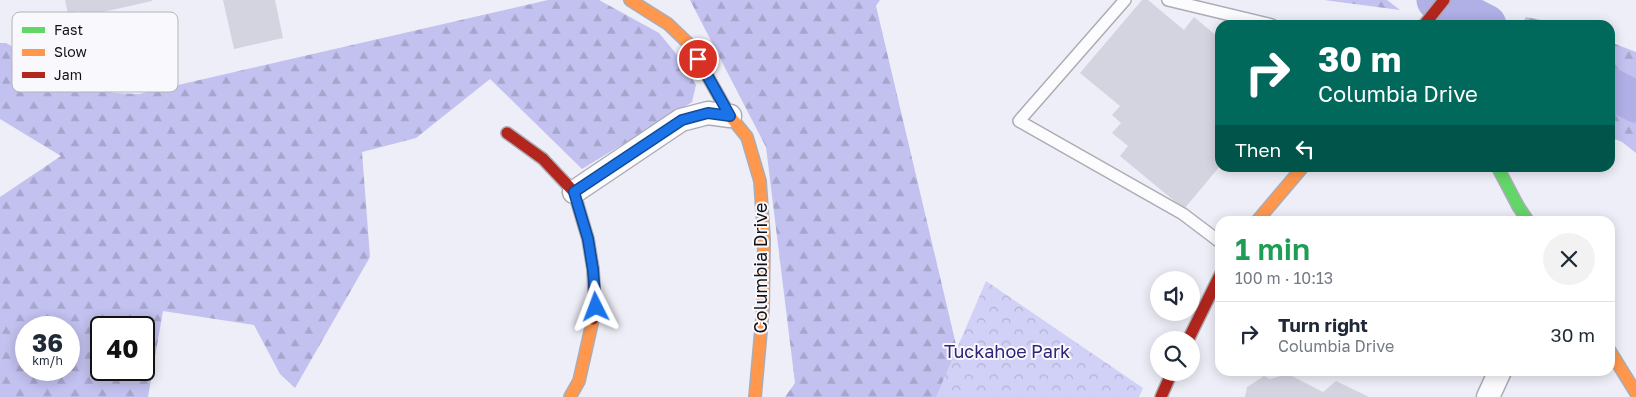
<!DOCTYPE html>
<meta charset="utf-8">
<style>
:root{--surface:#fff;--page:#f2f2f3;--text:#1f2937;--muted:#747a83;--line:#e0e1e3}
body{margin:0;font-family:"Golos Text",sans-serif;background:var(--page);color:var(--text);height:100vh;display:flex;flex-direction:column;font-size:19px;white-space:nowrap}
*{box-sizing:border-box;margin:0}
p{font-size:16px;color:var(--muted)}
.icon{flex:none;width:28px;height:28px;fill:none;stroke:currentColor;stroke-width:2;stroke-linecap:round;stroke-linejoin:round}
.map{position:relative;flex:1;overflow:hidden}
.sheet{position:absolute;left:1215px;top:216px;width:400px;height:160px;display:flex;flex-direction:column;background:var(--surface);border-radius:15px;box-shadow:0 2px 12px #0003}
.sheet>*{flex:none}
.top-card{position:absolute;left:1215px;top:20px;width:400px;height:152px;border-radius:15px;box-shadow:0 2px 12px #0003;background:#00695c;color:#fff;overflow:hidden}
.controls{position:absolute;left:1150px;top:271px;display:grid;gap:10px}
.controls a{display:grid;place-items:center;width:50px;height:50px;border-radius:50%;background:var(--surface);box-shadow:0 2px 12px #0003;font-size:25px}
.speed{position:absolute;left:15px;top:316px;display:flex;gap:10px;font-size:25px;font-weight:700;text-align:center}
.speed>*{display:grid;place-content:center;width:65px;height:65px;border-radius:50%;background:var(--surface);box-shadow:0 2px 12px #0003;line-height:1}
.speed small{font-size:12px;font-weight:400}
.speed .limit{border:2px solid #111;border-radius:8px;background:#fff;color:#111}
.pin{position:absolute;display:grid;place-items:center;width:42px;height:42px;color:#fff;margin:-21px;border:2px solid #fff;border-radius:50%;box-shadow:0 1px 5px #0007}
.me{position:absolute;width:55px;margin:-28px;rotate:357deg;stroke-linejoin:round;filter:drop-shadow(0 0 4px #0008)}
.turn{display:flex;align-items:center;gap:18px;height:105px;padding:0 20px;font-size:22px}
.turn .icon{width:65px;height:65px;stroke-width:2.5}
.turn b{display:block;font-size:35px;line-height:42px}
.then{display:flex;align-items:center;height:48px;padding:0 20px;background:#0003;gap:10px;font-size:19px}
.round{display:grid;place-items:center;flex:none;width:52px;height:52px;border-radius:26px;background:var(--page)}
.summary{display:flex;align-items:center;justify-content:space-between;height:85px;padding:0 20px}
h1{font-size:30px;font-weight:600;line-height:38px;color:#1e9e55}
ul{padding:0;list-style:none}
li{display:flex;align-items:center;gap:15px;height:65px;padding:0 20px;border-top:1px solid var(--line)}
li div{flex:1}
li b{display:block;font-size:19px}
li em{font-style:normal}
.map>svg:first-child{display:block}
</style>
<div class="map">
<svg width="1636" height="397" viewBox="0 0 1636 397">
<defs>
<pattern id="forest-firs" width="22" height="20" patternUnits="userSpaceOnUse" patternTransform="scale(1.25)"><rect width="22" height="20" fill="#c2c1ef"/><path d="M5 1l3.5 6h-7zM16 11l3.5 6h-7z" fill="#a6a5cc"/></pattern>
<pattern id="park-crowns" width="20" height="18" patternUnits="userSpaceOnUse" patternTransform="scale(1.25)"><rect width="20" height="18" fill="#d1d1f7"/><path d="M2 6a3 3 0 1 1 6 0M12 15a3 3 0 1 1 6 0" fill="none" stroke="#b2b2d3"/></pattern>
</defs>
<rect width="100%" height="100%" fill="#eeeef8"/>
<!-- forest -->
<g fill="url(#forest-firs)" fill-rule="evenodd">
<path d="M548,0h51l60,33 19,23 18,29 -4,17 -110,67 -92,-90 -74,59 -54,14 8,105 -75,131 -15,-14 -26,-49 -91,-14 -15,86h-148v-200l61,-41 -61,-37v-76h6l86,45 23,5 24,1zM26,328h43v42h-43zM101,328h43v42h-43z"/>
<polygon points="690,0 880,0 876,6 958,353 945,397 785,397 795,383 766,147"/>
<polygon points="1324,0 1387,0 1400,10"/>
<polygon points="1526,17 1567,25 1521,25"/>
<polygon points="1610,42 1636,52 1636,153 1622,142 1610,137"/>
</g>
<!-- park -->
<polygon fill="url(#park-crowns)" points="986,281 1143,388 1139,397 936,397"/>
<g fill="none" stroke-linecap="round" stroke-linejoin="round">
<!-- river -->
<g stroke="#b0afe6" stroke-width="41">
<polyline points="1437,0 1486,25"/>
<polyline points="1610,88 1636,102"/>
</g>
</g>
<!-- building -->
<g fill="#d4d4e1">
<polygon points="65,0 152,0 152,1 81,17 80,11 68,14"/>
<polygon points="223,0 275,0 283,38 234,49"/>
<polygon points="1142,0 1148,0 1184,30 1194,17 1218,37 1220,34 1220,166 1184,209 1120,156 1128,146 1112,133 1121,123 1112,115 1120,106 1080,73"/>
<polygon points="1233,18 1241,25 1228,25"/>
<polygon points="1288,374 1323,392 1336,381 1369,397 1245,397 1247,387 1264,376 1270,379"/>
</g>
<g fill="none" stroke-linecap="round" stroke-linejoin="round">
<defs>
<g id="lane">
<polyline points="1125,0 1019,121 1183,214 1220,242"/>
<polyline points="1168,0 1272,25"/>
</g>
<g id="street">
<polyline points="574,192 681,120 708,113 730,116"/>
<polyline points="1488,397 1500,371"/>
</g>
<polyline id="fast" points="1498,168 1518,206 1528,221"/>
<g id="slow">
<polyline points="630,0 668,24 690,45 730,116 747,137 760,181 764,239 763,308 755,397"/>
<polyline points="1257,221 1302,168"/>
<polyline points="1610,351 1636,393"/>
<polyline points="570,397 579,381 593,319"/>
</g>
<g id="jam">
<polyline points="1424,25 1444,0"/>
<polyline points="507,133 543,159 574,192 588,239 593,269 595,307 593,319"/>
<polyline points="1188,340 1220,275"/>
<polyline points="1161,397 1172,372"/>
</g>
</defs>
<!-- lane casing -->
<use href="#lane" stroke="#acacb4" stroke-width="14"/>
<!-- street casing -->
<use href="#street" stroke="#acacb4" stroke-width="25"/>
<!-- fast casing -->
<use href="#fast" stroke="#acacb4" stroke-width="14"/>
<!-- slow casing -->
<use href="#slow" stroke="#acacb4" stroke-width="14"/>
<!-- jam casing -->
<use href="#jam" stroke="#acacb4" stroke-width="14"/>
<!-- lane -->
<use href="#lane" stroke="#fcfcfe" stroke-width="11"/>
<!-- street -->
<use href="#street" stroke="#fcfcfe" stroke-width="22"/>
<!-- fast -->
<use href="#fast" stroke="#63d668" stroke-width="11"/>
<!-- slow -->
<use href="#slow" stroke="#ff974d" stroke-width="11"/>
<!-- jam -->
<use href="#jam" stroke="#b3261e" stroke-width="11"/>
</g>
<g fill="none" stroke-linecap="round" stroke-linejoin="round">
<defs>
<polyline id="route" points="596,307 593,270 588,239 574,192 682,120 708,113 730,116 698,59"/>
</defs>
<!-- route casing -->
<use href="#route" stroke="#114b97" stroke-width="12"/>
<!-- route -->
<use href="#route" stroke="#1a73e8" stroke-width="9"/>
</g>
<g text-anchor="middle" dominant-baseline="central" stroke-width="4" stroke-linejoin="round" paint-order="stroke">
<!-- street labels -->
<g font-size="18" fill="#121218" stroke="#f9f9fd">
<text transform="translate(760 268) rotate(-90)">Columbia Drive</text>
</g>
<!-- park labels -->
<g font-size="18" fill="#322378" stroke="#f9f9fd">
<text x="1007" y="351">Tuckahoe Park</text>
</g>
</g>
<!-- legend -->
<rect x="12" y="12" width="166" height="80" rx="8" fill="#f9f9fd" stroke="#b4b4b8" stroke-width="1"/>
<rect x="22" y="27" width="23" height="6" fill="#63d668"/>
<rect x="22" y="49" width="23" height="7" fill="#ff974d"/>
<rect x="22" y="72" width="23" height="6" fill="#b3261e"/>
<g font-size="14" fill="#121218">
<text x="54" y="35">Fast</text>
<text x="54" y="57">Slow</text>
<text x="54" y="80">Jam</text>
</g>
</svg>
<div class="controls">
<a><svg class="icon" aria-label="sound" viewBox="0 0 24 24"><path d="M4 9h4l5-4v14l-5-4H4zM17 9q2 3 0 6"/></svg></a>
<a><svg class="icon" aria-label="search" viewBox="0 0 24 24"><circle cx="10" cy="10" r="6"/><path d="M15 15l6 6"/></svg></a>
</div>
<div class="speed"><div>36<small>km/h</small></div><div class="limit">40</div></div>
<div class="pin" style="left:698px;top:59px;background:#d93025"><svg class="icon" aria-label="arrive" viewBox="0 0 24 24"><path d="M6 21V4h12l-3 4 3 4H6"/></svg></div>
<svg class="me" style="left:596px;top:307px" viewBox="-20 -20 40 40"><path d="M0-17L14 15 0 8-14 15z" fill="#1a73e8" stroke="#fff" stroke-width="4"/></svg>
<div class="top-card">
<div class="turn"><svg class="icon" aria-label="right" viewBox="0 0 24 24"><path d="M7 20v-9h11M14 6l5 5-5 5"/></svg><div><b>30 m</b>Columbia Drive</div></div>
<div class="then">Then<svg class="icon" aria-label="left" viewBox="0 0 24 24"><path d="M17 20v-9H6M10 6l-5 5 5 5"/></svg></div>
</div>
<section class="sheet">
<div class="summary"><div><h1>1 min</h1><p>100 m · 10:13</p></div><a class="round"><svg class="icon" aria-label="close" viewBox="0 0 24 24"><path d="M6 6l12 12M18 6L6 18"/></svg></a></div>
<ul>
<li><svg class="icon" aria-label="right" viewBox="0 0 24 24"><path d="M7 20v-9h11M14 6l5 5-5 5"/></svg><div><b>Turn right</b><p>Columbia Drive</p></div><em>30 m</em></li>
</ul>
</section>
</div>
